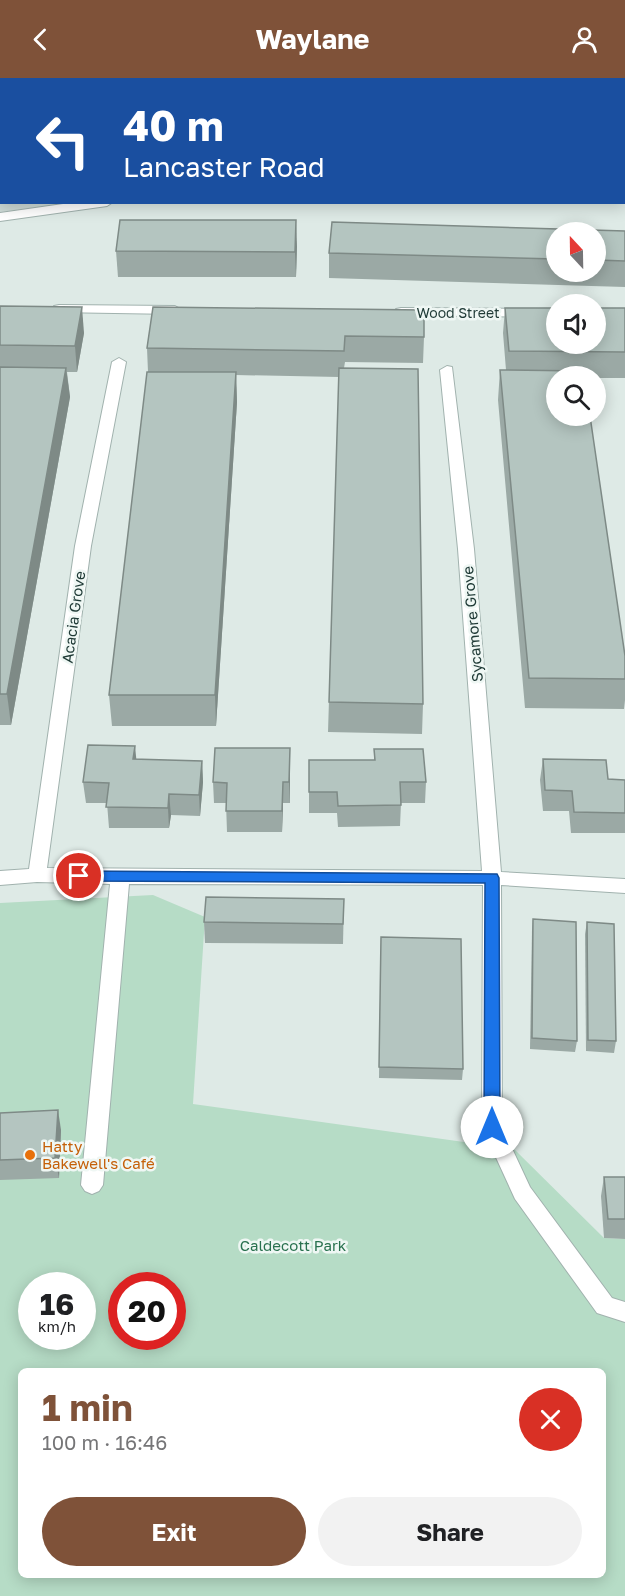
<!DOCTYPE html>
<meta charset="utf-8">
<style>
:root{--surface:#fff;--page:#f2f2f2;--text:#202124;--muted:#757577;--accent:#7f5239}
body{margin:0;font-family:"Golos Text",sans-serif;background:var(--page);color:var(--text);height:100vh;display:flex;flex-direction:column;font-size:22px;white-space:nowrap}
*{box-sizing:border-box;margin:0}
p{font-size:20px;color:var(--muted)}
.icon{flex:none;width:33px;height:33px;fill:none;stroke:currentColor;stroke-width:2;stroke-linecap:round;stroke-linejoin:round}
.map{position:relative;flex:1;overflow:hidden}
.sheet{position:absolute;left:18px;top:1290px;width:588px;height:210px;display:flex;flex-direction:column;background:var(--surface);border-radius:9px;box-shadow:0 3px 15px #0003}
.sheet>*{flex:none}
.top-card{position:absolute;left:0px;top:0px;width:626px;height:126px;box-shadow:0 3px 15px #0003;background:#1a4fa0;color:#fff;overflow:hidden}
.needle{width:39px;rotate:338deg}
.tools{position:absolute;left:546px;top:144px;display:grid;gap:12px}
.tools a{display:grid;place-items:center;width:60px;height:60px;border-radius:50%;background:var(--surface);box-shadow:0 3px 15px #0003;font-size:30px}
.speed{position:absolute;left:18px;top:1194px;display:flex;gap:12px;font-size:30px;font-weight:700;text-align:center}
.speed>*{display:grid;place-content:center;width:78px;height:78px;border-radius:50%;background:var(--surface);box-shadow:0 3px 15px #0003;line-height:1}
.speed small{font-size:15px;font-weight:400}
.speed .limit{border:9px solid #d22;background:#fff;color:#111}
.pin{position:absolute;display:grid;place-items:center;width:51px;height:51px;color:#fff;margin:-26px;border:3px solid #fff;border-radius:50%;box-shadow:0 2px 6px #0007}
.me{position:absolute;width:66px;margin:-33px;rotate:0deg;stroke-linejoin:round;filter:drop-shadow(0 0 4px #0008)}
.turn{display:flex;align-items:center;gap:21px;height:126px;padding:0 24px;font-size:27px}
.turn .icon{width:78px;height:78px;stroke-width:2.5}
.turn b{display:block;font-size:42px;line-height:51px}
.round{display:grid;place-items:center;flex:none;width:63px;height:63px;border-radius:32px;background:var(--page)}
.summary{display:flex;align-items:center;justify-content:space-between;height:102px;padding:0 24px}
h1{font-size:36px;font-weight:700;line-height:45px;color:var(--accent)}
.cta{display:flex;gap:12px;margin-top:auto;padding:12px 24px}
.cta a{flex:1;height:69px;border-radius:36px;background:var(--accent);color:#fff;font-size:24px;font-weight:700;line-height:69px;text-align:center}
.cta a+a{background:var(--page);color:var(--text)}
header{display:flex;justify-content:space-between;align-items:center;height:78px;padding:0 24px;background:var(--accent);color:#fff;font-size:27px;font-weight:700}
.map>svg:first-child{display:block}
</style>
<header><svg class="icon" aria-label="back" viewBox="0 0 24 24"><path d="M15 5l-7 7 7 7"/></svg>Waylane<svg class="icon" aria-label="person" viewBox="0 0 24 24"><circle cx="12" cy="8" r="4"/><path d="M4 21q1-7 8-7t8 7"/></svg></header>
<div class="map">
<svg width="625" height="1518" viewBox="0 0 625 1518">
<rect width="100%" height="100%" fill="#deeae6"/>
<!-- built -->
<polygon fill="#cddad6" points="0,0 625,0 625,83 624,2 2,2 2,124 69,125 0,134"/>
<!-- green -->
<path fill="#b6dcc6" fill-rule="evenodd" d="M153,817l52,22 -12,187 321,45 90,89 21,1v357h-625v-693zM32,1208h50v50h-50zM122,1208h50v50h-50zM21,1293h582v204h-582z"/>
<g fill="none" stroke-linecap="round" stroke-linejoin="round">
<defs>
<g id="minor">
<rect x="624" y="57" width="1" height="8"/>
<polygon points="0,85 2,86 2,97 0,96"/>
<polygon points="77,124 113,124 107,128 0,143 0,135"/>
<polygon points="59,227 175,228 182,232 175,236 54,234 52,231 54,228"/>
<polygon points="401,230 556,231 556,239 396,237 394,234 396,231"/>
<polygon points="119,280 126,284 91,468 47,790 482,793 458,471 440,292 447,288 452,289 474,471 501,794 625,801 625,815 501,807 502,1049 530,1109 612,1220 625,1224 625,1244 597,1235 515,1121 482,1049 483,807 129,806 103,1107 99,1113 92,1116 85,1113 81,1107 110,806 37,804 0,807 0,793 29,791 75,468 112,284"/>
</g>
</defs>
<!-- minor casing -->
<use href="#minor" stroke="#a1b2ae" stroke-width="2"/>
<!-- minor -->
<use href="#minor" fill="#fff" fill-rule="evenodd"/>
</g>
<!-- wall -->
<g fill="#9ba9a5" fill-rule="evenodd">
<path d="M332,144l293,9v56l-296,-9v-25zM556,154h40v40h-40z"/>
<polygon points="297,168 296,199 118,199 116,173"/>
<polygon points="0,228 84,255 77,294 67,294 70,319 11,647 0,647"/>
<polygon points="153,229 424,259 423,285 345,284 344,290 423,626 422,656 328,654 339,299 236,297 237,324 216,648 112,648 109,617 148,294 147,270"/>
<polygon points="505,230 625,230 625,300 596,300 596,298 556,298 625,578 625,622 624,631 525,630 498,322 500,292 506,292 503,255"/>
<polygon points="290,670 290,725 283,725 282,754 227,754 226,725 214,725 213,704"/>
<polygon points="374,671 426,704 425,725 401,725 400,748 338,749 337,735 309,735 309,682 374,682"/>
<polygon points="543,681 608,701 625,702 625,755 571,755 569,733 543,733 540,702"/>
<polygon points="136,682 202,683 203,704 200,738 171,737 169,750 109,750 107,725 86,725 83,704"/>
<polygon points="344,821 343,866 205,865 204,844"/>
<polygon points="533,841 577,963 575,974 530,971 532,852"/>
<polygon points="587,844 616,963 614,975 586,973 585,856"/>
<polygon points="381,859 463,991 462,1002 379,1000"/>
<polygon points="0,1035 61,1052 59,1100 0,1102"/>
<polygon points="604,1099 625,1099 625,1161 604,1160 601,1118"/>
</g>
<!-- shaded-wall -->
<g fill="#7e8a86">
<polygon points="296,142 297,168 296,199 295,174"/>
<polygon points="82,229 84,255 77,294 75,268"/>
<polygon points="66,290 70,319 11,647 7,616"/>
<polygon points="236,294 237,324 216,648 215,617"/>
<polygon points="135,668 137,688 133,681"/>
<polygon points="290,670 290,725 289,704"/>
<polygon points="202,683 203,704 200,738 199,717"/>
<polygon points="283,704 283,725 282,754 282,733"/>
<polygon points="169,716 171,737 169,750 168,730"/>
<polygon points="58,1032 61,1052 59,1100 55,1080"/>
</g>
<!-- building -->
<g fill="#b4c5c0" stroke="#7e8a86" stroke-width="1.5">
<polygon points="41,0 330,0 331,2 41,2"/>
<polygon points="578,0 594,0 595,2 565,2"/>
<polygon points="120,142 296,142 295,174 116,173"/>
<polygon points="332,144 625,153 625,183 596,182 596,154 556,154 556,181 329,175"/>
<polygon points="0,228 82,229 75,268 0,267"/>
<polygon points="153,229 424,232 424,259 345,258 344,273 147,270"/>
<polygon points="505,230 556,230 556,266 596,266 596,230 625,230 625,274 509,273"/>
<polygon points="0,289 66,290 7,616 0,616"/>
<polygon points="339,290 418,291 423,626 329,624"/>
<polygon points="500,292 583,293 584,298 556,298 556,338 590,338 625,578 625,601 529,600"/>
<polygon points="147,294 236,294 215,617 109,617"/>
<polygon points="88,667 135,668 133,681 202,683 199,717 169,716 168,730 106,729 109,705 83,704"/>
<polygon points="215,670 290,670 289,704 283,704 282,733 226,733 227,705 213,704"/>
<polygon points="374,671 423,671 426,704 400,704 401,727 338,728 337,714 309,714 309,682 375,682"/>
<polygon points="543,681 606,682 608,701 625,702 625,735 574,734 572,713 545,712"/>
<polygon points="206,819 344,821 343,846 204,844"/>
<polygon points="533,841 576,844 577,963 532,960"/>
<polygon points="587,844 614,846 616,963 588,962"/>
<polygon points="381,859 461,861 463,991 379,989"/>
<polygon points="58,1032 55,1080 0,1082 0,1035"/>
<polygon points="604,1099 625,1099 625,1141 608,1141"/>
</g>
<!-- route -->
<polygon fill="#1a73e8" stroke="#114b97" stroke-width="1.5" points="79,793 497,796 499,800 500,1049 497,1053 492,1055 487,1053 484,1049 485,805 79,803 72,798"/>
<!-- markers -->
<circle fill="#e8710a" stroke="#eff7f4" stroke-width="2" cx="30" cy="1077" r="6"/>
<g text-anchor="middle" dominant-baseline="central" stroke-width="5" stroke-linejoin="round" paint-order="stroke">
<!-- far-street labels -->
<g font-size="14" fill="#1f3a36" stroke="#eff7f4">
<text x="458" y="234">Wood Street</text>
</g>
<!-- street labels -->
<g font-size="15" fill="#1f3a36" stroke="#eff7f4">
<text transform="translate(73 539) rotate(-82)">Acacia Grove</text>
<text transform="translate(472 546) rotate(-95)">Sycamore Grove</text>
</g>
<!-- food labels -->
<g font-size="15" fill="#c56008" stroke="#eff7f4" text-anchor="start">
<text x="42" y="1068">Hatty<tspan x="42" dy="17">Bakewell's Café</tspan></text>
</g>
<!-- park labels -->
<g font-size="15" fill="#29714f" stroke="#eff7f4">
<text x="293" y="1167">Caldecott Park</text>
</g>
</g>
</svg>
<div class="tools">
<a><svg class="needle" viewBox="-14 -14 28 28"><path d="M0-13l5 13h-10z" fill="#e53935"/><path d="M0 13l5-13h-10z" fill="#757577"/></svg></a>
<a><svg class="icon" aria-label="sound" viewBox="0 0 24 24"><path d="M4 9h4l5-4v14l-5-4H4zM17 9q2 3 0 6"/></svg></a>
<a><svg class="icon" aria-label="search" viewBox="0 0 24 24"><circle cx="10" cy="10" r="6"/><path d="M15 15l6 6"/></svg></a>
</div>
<div class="speed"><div>16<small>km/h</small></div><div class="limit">20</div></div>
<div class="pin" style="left:79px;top:798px;background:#d93025"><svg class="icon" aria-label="arrive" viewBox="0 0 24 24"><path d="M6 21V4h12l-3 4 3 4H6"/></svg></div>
<svg class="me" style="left:492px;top:1049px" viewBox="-20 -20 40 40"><circle r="19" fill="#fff"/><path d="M0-13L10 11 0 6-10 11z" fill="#1a73e8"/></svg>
<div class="top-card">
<div class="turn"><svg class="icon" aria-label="left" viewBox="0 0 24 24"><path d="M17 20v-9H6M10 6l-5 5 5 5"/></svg><div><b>40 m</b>Lancaster Road</div></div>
</div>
<section class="sheet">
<div class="summary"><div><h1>1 min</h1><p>100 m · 16:46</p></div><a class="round" style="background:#d93025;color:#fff"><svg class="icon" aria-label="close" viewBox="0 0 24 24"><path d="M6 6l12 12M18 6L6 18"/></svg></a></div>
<div class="cta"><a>Exit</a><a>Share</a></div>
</section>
</div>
